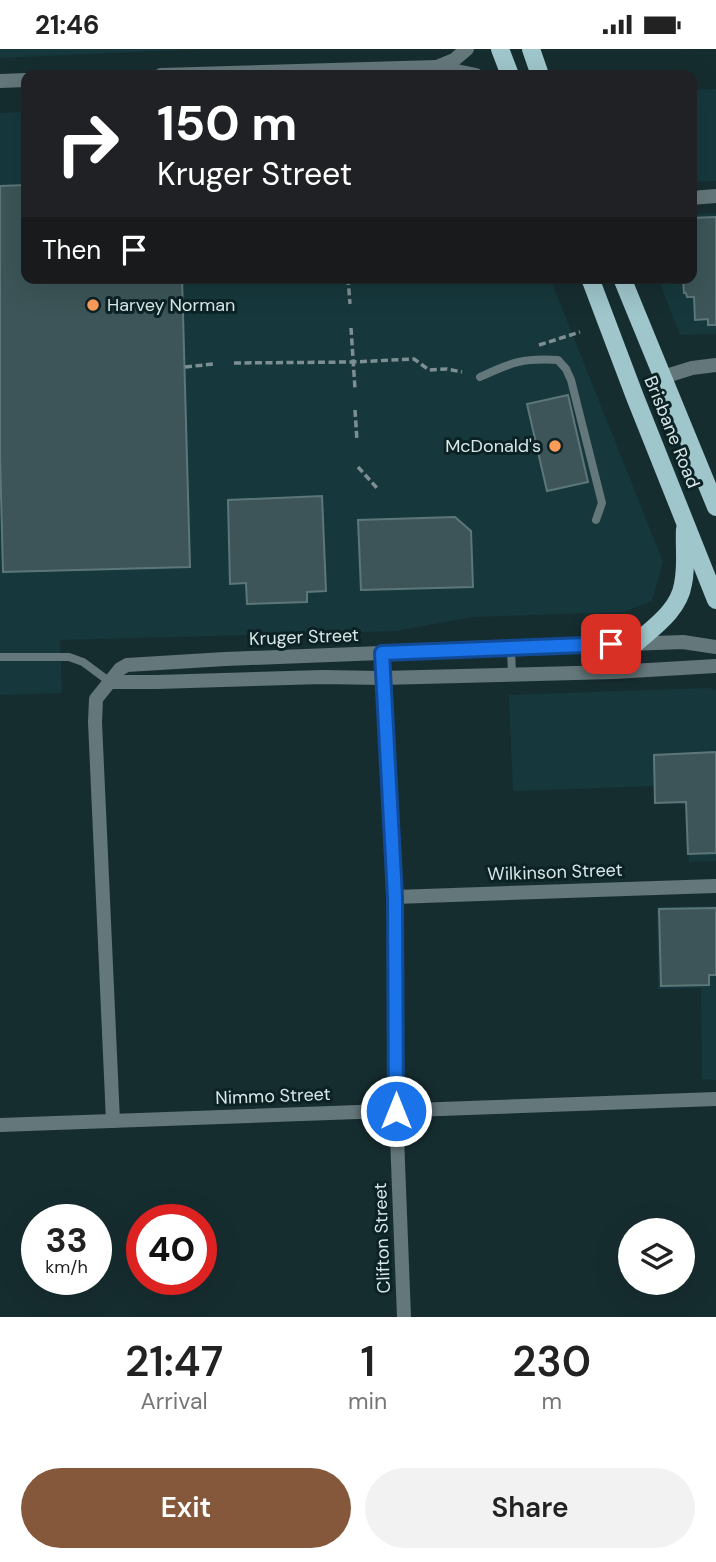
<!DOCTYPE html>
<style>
:root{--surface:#fff;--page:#f2f2f2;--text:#222;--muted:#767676;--accent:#85583b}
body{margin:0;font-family:"DM Sans",sans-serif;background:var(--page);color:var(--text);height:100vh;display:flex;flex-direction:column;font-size:26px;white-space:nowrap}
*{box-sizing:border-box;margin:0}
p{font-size:23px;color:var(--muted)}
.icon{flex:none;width:38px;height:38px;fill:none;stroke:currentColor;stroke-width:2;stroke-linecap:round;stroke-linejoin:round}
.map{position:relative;height:1268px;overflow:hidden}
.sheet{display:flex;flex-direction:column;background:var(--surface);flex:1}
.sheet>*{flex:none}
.top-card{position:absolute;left:21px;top:21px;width:676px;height:214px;border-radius:14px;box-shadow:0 7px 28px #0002;background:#202124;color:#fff;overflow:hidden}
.controls{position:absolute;left:618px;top:1169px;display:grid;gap:14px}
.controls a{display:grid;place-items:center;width:77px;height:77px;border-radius:50%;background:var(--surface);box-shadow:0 7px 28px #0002;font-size:35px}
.speed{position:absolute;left:21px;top:1155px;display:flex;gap:14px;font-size:35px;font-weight:700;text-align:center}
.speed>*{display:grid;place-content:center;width:91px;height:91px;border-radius:50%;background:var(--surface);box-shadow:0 7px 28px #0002;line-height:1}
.speed small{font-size:18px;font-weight:400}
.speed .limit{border:10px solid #d22;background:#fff;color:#111}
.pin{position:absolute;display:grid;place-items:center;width:60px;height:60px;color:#fff;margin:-30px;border-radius:14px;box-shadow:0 4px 10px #0006}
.me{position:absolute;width:77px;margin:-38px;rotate:0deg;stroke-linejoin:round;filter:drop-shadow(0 0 5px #0008)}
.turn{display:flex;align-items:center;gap:24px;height:147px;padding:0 21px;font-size:32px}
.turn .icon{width:91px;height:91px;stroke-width:2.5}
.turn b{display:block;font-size:49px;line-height:60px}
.then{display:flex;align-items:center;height:66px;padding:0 21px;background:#0003;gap:14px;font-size:26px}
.eta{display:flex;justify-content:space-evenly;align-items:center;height:119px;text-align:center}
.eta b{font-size:42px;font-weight:600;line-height:49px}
.action{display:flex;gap:14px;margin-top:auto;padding:14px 21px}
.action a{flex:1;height:80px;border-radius:42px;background:var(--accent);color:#fff;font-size:28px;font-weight:600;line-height:80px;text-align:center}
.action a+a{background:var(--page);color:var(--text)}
.status{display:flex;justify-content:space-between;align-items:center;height:49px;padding:0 35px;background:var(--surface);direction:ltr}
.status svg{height:19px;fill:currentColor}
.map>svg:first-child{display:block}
</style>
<div class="status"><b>21:46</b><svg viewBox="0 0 49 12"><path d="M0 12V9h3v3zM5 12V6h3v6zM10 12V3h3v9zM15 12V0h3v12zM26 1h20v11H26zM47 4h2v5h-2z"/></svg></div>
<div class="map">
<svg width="716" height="1268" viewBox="0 0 716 1268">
<rect width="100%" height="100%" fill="#162d30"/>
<!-- built -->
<g fill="#16383c">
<polygon points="0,0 201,0 0,9"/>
<polygon points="716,40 716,132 691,133 691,41"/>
<polygon points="26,63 26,229 550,229 663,513 652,552 624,563 472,568 396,582 60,591 62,644 0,646 0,64"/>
<polygon points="716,164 716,285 680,286 658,229 691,229 691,165"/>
<polygon points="709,639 716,641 716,812 689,813 686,754 655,754 654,737 513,742 509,646"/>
<polygon points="716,857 716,1031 702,1030 701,939 658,940 657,858"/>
</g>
<!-- building -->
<g fill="#3d5558" stroke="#5d7679" stroke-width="2">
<polygon points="26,136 26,229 182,229 190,518 3,523 0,406 0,137"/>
<polygon points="716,168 716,276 708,276 708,270 695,271 694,248 687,248 686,244 684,244 683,229 691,229 691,169"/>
<polygon points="568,346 588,433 547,442 527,355"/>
<polygon points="322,447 326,542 307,543 307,553 247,555 246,534 230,535 228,451"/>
<polygon points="455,468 471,482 473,538 361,541 358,471"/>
<polygon points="716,703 716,804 688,805 686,753 655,754 654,706"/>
<polygon points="716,859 716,926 709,926 709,936 661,937 659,860"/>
</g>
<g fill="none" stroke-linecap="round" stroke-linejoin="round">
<!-- path -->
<g stroke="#7d8f92" stroke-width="3.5" stroke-dasharray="7 3.5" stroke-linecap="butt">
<polyline points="348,229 350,255"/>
<polyline points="351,279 355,340"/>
<polyline points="539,296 580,283"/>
<polyline points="234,314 353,313 414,310 429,321 447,320 462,323"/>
<polyline points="185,318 213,315"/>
<polyline points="355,361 357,392"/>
<polyline points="358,418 377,439"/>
</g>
<!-- service -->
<g stroke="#64777a" stroke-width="8">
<path d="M480,328c32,-15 43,-19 78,-17l8,9 5,11 31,123 -6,17"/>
<polyline points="511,599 512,626"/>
<polyline points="0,608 69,608 83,613 110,633"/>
</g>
<!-- minor -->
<g stroke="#64777a" stroke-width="14">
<polyline points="437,18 454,11 467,0"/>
<polyline points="161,26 437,18 476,26"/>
<polyline points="0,32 26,31"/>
<polyline points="691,149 716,147"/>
<polyline points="663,328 692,319 716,316"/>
<polyline points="110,633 157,633 323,628 382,629"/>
<polyline points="395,848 715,837"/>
<polyline points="113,1072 95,673 96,650 120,620 127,616 225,610 381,604"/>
<polyline points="0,1076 716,1050"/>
</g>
<!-- tertiary -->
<g stroke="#64777a" stroke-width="14">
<polyline points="382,629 614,623 716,617"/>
<polyline points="404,1268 396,1062 395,848 381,604 683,593 716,598"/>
</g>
<!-- primary -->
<g stroke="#9ec6cb" stroke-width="18">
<polyline points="500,0 510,26"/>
<polyline points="531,0 540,26"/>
<polyline points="590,229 635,348 716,551"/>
<polyline points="622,229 716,458"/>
<path d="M636,594c18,-16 43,-33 47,-59 4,-18 1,-37 2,-55"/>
</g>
</g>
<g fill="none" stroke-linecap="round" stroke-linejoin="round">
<defs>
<polyline id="route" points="396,1062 395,848 382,604 611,595"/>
</defs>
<!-- route casing -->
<use href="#route" stroke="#114b97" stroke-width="18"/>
<!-- route -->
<use href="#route" stroke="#1a73e8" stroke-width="12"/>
</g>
<!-- markers -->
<g fill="#fe9b59" stroke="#0c2326" stroke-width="2.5">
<circle cx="93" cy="256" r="7"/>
<circle cx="555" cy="397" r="7"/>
</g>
<g text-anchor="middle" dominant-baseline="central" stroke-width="6" stroke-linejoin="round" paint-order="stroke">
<!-- poi labels -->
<g font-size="18" fill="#dae7e9" stroke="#0c2326" text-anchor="start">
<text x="107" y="256">Harvey Norman</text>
<text x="541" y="397" text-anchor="end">McDonald's</text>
</g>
<!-- street labels -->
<g font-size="18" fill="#dae7e9" stroke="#0c2326">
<text transform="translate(672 383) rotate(68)">Brisbane Road</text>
<text transform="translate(304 588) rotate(-2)">Kruger Street</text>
<text transform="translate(555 823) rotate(-2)">Wilkinson Street</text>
<text transform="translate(273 1047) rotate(-2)">Nimmo Street</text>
<text transform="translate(382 1189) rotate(-92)">Clifton Street</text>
</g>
</g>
</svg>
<div class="controls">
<a><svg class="icon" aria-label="layers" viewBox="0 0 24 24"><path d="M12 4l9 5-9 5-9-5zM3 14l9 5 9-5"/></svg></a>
</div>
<div class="speed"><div>33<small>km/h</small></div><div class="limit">40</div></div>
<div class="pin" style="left:611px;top:595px;background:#d93025"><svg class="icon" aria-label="arrive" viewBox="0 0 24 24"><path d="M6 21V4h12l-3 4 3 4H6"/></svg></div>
<svg class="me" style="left:396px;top:1062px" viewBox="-20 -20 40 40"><circle r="17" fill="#1a73e8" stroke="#fff" stroke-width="3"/><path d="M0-11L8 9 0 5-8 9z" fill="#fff"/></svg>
<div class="top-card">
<div class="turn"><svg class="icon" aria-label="right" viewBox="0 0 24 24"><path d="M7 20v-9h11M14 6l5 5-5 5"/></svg><div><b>150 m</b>Kruger Street</div></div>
<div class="then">Then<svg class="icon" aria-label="arrive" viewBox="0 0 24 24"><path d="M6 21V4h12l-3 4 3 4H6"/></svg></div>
</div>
</div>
<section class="sheet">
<div class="eta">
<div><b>21:47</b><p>Arrival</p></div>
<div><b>1</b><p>min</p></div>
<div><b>230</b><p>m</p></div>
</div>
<div class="action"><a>Exit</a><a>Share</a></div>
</section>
